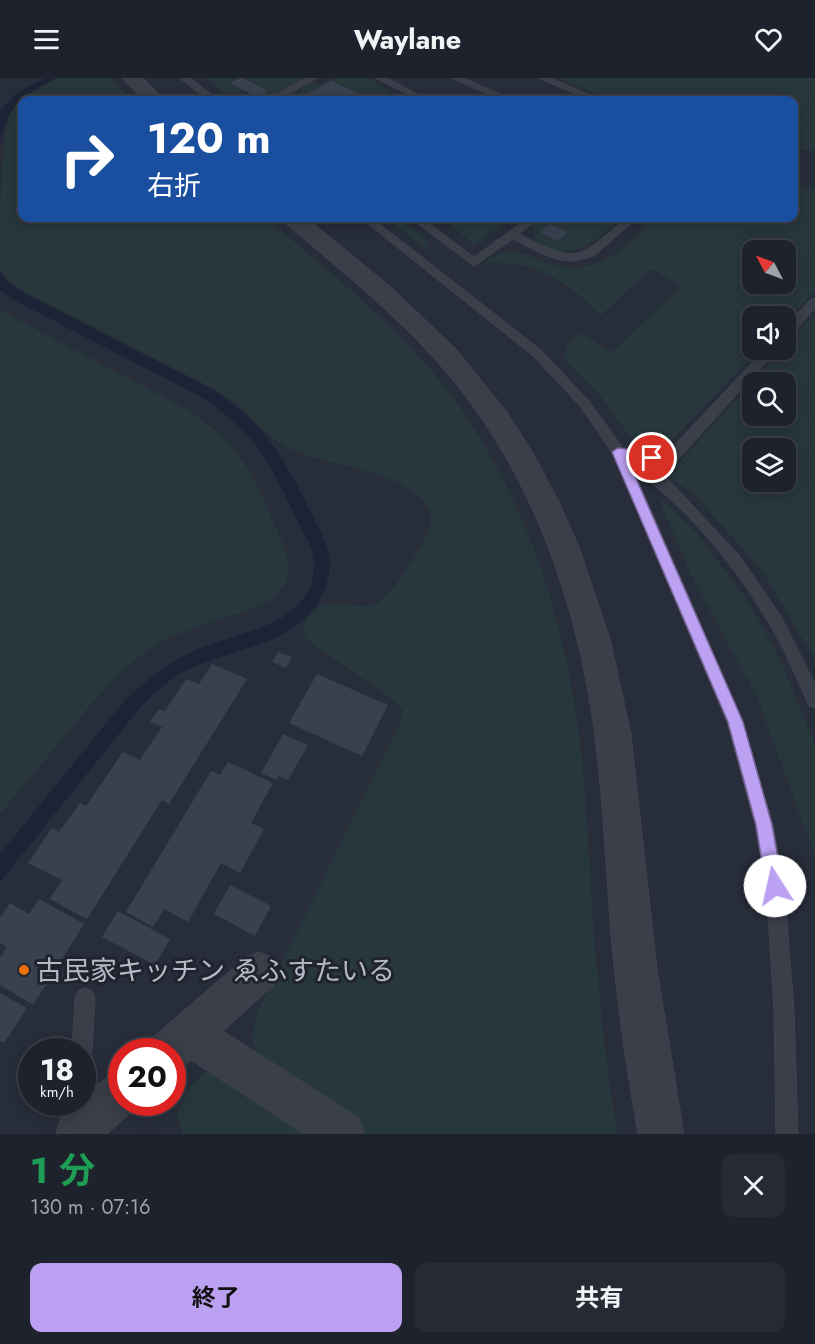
<!DOCTYPE html>
<html lang="ja">
<meta charset="utf-8">
<style>
:root{--surface:#1d222c;--page:#252a34;--text:#f1f3f6;--muted:#a0a4a9;--line:#3b3f48;--accent:#bca0f2}
body{margin:0;font-family:Jost,"Noto Sans JP",sans-serif;background:var(--page);color:var(--text);height:100vh;display:flex;flex-direction:column;font-size:22px;white-space:nowrap}
*{box-sizing:border-box;margin:0}
p{font-size:20px;color:var(--muted)}
.icon{flex:none;width:33px;height:33px;fill:none;stroke:currentColor;stroke-width:2;stroke-linecap:round;stroke-linejoin:round}
.map{position:relative;height:1056px;overflow:hidden}
.sheet{display:flex;flex-direction:column;background:var(--surface);flex:1}
.sheet>*{flex:none}
.hud{position:absolute;left:18px;top:18px;width:780px;height:126px;border-radius:12px;box-shadow:0 3px 15px #0003,0 0 0 2px var(--line);background:#1a4fa0;color:#fff;overflow:hidden}
.needle{width:39px;rotate:311deg}
.buttons{position:absolute;left:742px;top:162px;display:grid;gap:12px}
.buttons a{display:grid;place-items:center;width:54px;height:54px;border-radius:12px;background:var(--surface);box-shadow:0 3px 15px #0003,0 0 0 2px var(--line);font-size:30px}
.speed{position:absolute;left:18px;top:960px;display:flex;gap:12px;font-size:30px;font-weight:700;text-align:center}
.speed>*{display:grid;place-content:center;width:78px;height:78px;border-radius:50%;background:var(--surface);box-shadow:0 3px 15px #0003,0 0 0 2px var(--line);line-height:1}
.speed small{font-size:15px;font-weight:400}
.speed .limit{border:9px solid #d22;background:#fff;color:#111}
.pin{position:absolute;display:grid;place-items:center;width:51px;height:51px;color:#fff;margin:-26px;border:3px solid #fff;border-radius:50%;box-shadow:0 2px 6px #0007}
.me{position:absolute;width:66px;margin:-33px;rotate:350deg;stroke-linejoin:round;filter:drop-shadow(0 0 4px #0008)}
.turn{display:flex;align-items:center;gap:21px;height:126px;padding:0 30px;font-size:27px}
.turn .icon{width:78px;height:78px;stroke-width:2.5}
.turn b{display:block;font-size:42px;line-height:51px}
.round{display:grid;place-items:center;flex:none;width:63px;height:63px;border-radius:12px;background:var(--page)}
.headline{display:flex;align-items:center;justify-content:space-between;height:102px;padding:0 30px}
h1{font-size:36px;font-weight:700;line-height:45px;color:#1e9e55}
.action{display:flex;gap:12px;margin-top:auto;padding:12px 30px}
.action a{flex:1;height:69px;border-radius:12px;background:var(--accent);color:#111;font-size:24px;font-weight:700;line-height:69px;text-align:center}
.action a+a{background:var(--page);color:var(--text)}
header{display:flex;justify-content:space-between;align-items:center;height:78px;padding:0 30px;background:var(--surface);font-size:27px;font-weight:700}
.map>svg:first-child{display:block}
</style>
<header><svg class="icon" aria-label="menu" viewBox="0 0 24 24"><path d="M4 6h16M4 12h16M4 18h16"/></svg>Waylane<svg class="icon" aria-label="heart" viewBox="0 0 24 24"><path d="M12 20l-8-8c-3-5 5-10 8-4 3-6 11-1 8 4z"/></svg></header>
<div class="map">
<svg width="815" height="1056" viewBox="0 0 815 1056">
<rect width="100%" height="100%" fill="#272d3a"/>
<!-- green -->
<g fill="#28373b" fill-rule="evenodd">
<path d="M58,0h53l20,22h-109v118h244c62,53 128,104 179,169 77,99 118,224 134,347 9,70 10,141 16,211 5,63 12,126 22,189h-249l-98,-63 -14,-17 -4,-20 5,-21 144,-292 2,-11 -8,-9 -85,-59c-7,-8 -8,-14 -2,-24 22,-31 45,-3 71,-16 13,-7 54,-69 52,-83 -7,-49 -109,-52 -145,-72 -16,-8 -27,-23 -41,-35 -8,-9 -19,-15 -29,-22l-192,-99 -16,-11 -8,-11c0,-35 0,-129 10,-156 11,-16 31,-26 48,-35z"/>
<polygon points="205,0 306,0 264,22 244,22 253,17 243,12 229,18"/>
<polygon points="336,0 369,0 388,12 389,22 305,22 298,18 302,10 312,4 320,8"/>
<polygon points="558,0 815,0 815,73 794,71 794,22 611,22"/>
<path d="M794,108l21,1v104l-29,30v-5h-33v34h6l-88,91c-15,5 -27,6 -41,-4l-31,-43 -31,-31 -5,-9 4,-9 13,-12 32,19 70,-66 -31,-17 -51,47c-29,-34 -71,-59 -118,-52 32,-25 42,-7 73,1 42,11 72,-16 96,-47h143zM753,172h33v34h-33z"/>
<polygon points="386,140 398,140 426,161 428,166 427,172"/>
<polygon points="449,140 511,140 474,167 452,148 455,144"/>
<path d="M542,140h80c-28,23 -48,48 -85,23l-4,-12 3,-7z"/>
<path d="M0,232l190,101c16,12 33,24 46,40 22,30 35,67 50,100 13,48 -30,57 -65,68 -19,6 -38,12 -56,21 -39,21 -67,56 -95,90 -23,28 -47,56 -70,84z"/>
<path d="M815,234v348l-52,-88 -68,-77 -28,-19 114,-126h5v-6zM753,304h33v34h-33zM753,370h33v34h-33z"/>
<polygon points="657,417 696,454 748,523 779,579 815,666 815,778 757,619 691,497"/>
<polygon points="206,994 225,995 317,1056 182,1056 177,1036 187,1010"/>
</g>
<!-- water -->
<g fill="#1b2336">
<path d="M44,0h12c-30,15 -53,31 -56,67v-34l15,-16z"/>
<path d="M0,194l6,9 16,11 193,99c52,37 67,63 95,120 7,14 16,30 19,46 2,10 -1,22 -4,31 -22,58 -92,59 -140,83 -18,9 -32,24 -46,38l-139,173v-28l126,-155c23,-22 45,-38 74,-51 42,-17 117,-24 114,-86 -1,-16 -12,-32 -19,-46 -26,-56 -39,-80 -90,-117l-193,-100 -12,-9z"/>
</g>
<!-- building -->
<g fill="#394050">
<polygon points="240,0 243,0 268,13 257,19 230,5"/>
<polygon points="331,3 372,22 321,22 307,16"/>
<polygon points="550,146 568,154 557,163 540,154"/>
<polygon points="278,574 292,579 286,590 272,584"/>
<polygon points="212,586 247,601 169,726 162,722 87,841 50,821 62,802 28,785 52,750 59,754 80,725 86,728 123,674 140,682 162,649 150,644 159,631 165,633 186,601 199,606"/>
<polygon points="317,596 388,627 362,678 289,645"/>
<polygon points="283,656 308,667 288,702 279,698 276,702 261,695"/>
<polygon points="228,684 273,705 251,745 264,751 240,795 221,785 188,844 164,831 153,849 126,834 211,693 220,697"/>
<polygon points="230,807 271,828 255,858 214,836"/>
<polygon points="39,821 84,846 33,927 0,907 0,880 7,869 0,865 0,840 10,825 29,836"/>
<polygon points="118,833 170,861 155,887 102,859"/>
<polygon points="0,915 27,930 4,965 0,963"/>
</g>
<g fill="none" stroke-linecap="round" stroke-linejoin="round">
<defs>
<g id="service">
<polygon points="180,0 190,0 218,22 208,22"/>
<polygon points="306,0 317,0 278,22 267,22"/>
<polygon points="376,0 387,0 429,22 418,22"/>
<polygon points="452,0 464,0 513,22 501,22"/>
<polygon points="539,0 551,0 601,22 589,22"/>
<path d="M361,140h11l169,132 47,50 35,48 43,6 98,-104h13l-103,114 -5,1 -28,-4 28,19 70,75 43,63 33,66v24l-6,-2c-12,-26 -23,-54 -38,-79 -33,-58 -83,-119 -138,-158l110,253 30,103 11,61 10,124 4,124h-22l-2,-124 -8,-124 -11,-61 -28,-103 -114,-268 -33,-48 -47,-50z"/>
<path d="M411,140h11l52,39 54,-39h11l-20,16c61,31 58,25 107,-16h11l-43,38 -20,5 -14,-1 -18,-6 -29,-15 -39,27z"/>
<polygon points="815,220 815,231 790,258 786,259 786,248 811,221"/>
<polygon points="85,910 92,913 95,920 92,974 89,981 82,984 82,974 72,974 75,920 78,913"/>
</g>
<g id="minor">
<polygon points="259,874 273,880 279,894 273,908 223,953 359,1040 365,1056 304,1056 191,982 183,989 172,993 172,974 147,974 153,959 245,880"/>
<polygon points="122,993 122,1024 139,1024 137,1029 107,1056 56,1056 62,1036 76,1024 82,1024 82,1019 107,999"/>
</g>
<g id="tertiary">
<polygon points="122,0 143,0 165,22 144,22"/>
<path d="M282,140h25l86,71 64,61 49,61 26,40 27,51 20,45 31,92 21,95 26,235 27,165h-46c-11,-62 -20,-125 -26,-188 -6,-69 -8,-139 -17,-209 -16,-125 -59,-254 -139,-353 -49,-61 -111,-110 -171,-161z"/>
</g>
</defs>
<!-- service casing -->
<use href="#service" stroke="#434853" stroke-width="1"/>
<!-- minor casing -->
<use href="#minor" stroke="#434853" stroke-width="1"/>
<!-- tertiary casing -->
<use href="#tertiary" stroke="#434853" stroke-width="1"/>
<!-- service -->
<use href="#service" fill="#3a3f4a" fill-rule="evenodd"/>
<!-- minor -->
<use href="#minor" fill="#3a3f4a" fill-rule="evenodd"/>
<!-- tertiary -->
<use href="#tertiary" fill="#3a3f4a" fill-rule="evenodd"/>
</g>
<!-- route -->
<polygon fill="#bca0f2" stroke="#7a689d" stroke-width="1.5" points="618,370 652,375 658,380 652,384 627,380 743,644 772,747 783,808 780,814 775,817 769,814 766,808 756,747 728,644 612,374"/>
<!-- markers -->
<circle fill="#e8710a" stroke="#1f242f" stroke-width="2" cx="24" cy="892" r="6"/>
<g text-anchor="middle" dominant-baseline="central" stroke-width="6" stroke-linejoin="round" paint-order="stroke">
<!-- near-poi labels -->
<g font-size="27" fill="#b6bac6" stroke="#1f242f" text-anchor="start">
<text x="36" y="892">古民家キッチン ゑふすたいる</text>
</g>
</g>
</svg>
<div class="buttons">
<a><svg class="needle" viewBox="-14 -14 28 28"><path d="M0-13l5 13h-10z" fill="#e53935"/><path d="M0 13l5-13h-10z" fill="#a0a4a9"/></svg></a>
<a><svg class="icon" aria-label="sound" viewBox="0 0 24 24"><path d="M4 9h4l5-4v14l-5-4H4zM17 9q2 3 0 6"/></svg></a>
<a><svg class="icon" aria-label="search" viewBox="0 0 24 24"><circle cx="10" cy="10" r="6"/><path d="M15 15l6 6"/></svg></a>
<a><svg class="icon" aria-label="layers" viewBox="0 0 24 24"><path d="M12 4l9 5-9 5-9-5zM3 14l9 5 9-5"/></svg></a>
</div>
<div class="speed"><div>18<small>km/h</small></div><div class="limit">20</div></div>
<div class="pin" style="left:652px;top:380px;background:#d93025"><svg class="icon" aria-label="arrive" viewBox="0 0 24 24"><path d="M6 21V4h12l-3 4 3 4H6"/></svg></div>
<svg class="me" style="left:775px;top:808px" viewBox="-20 -20 40 40"><circle r="19" fill="#fff"/><path d="M0-13L10 11 0 6-10 11z" fill="#bca0f2"/></svg>
<div class="hud">
<div class="turn"><svg class="icon" aria-label="right" viewBox="0 0 24 24"><path d="M7 20v-9h11M14 6l5 5-5 5"/></svg><div><b>120 m</b>右折</div></div>
</div>
</div>
<section class="sheet">
<div class="headline"><div><h1>1 分</h1><p>130 m · 07:16</p></div><a class="round"><svg class="icon" aria-label="close" viewBox="0 0 24 24"><path d="M6 6l12 12M18 6L6 18"/></svg></a></div>
<div class="action"><a>終了</a><a>共有</a></div>
</section>
